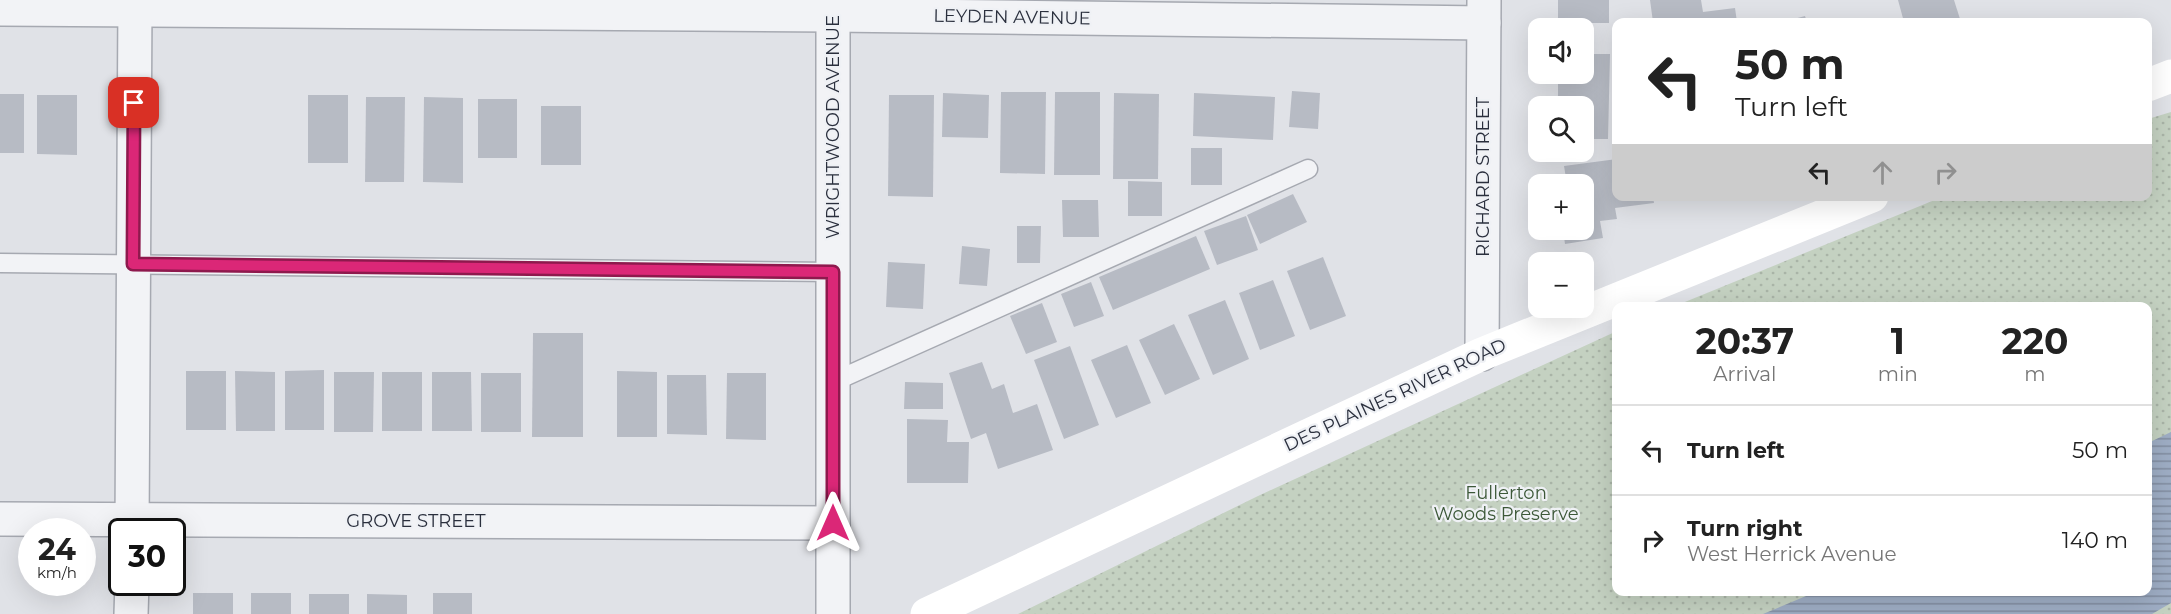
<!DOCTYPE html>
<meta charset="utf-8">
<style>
:root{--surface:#fff;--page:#f2f2f2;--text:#222;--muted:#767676;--line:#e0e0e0}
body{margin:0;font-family:Montserrat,sans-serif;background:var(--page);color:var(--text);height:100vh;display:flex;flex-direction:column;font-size:22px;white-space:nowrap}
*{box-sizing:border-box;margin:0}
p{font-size:20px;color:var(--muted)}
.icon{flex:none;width:33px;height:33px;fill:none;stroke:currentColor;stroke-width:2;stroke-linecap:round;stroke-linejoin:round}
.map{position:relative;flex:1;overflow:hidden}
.side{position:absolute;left:1612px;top:302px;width:540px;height:294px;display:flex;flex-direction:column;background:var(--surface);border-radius:12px;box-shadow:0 6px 24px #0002}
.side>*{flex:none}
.guide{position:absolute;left:1612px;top:18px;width:540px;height:183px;border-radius:12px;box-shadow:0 6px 24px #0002;background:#fff;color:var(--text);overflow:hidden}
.tools{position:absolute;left:1528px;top:18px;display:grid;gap:12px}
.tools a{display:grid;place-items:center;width:66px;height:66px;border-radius:12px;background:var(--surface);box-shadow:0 6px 24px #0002;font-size:30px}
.speed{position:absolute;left:18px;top:518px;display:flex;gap:12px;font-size:30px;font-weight:700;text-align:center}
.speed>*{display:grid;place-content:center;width:78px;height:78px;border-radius:50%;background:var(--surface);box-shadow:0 6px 24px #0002;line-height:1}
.speed small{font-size:15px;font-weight:400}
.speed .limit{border:3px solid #111;border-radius:9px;background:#fff;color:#111}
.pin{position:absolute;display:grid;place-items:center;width:51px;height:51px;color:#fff;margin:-26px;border-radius:12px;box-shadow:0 3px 9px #0006}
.me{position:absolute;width:66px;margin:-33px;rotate:0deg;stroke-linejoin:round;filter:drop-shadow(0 0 4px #0008)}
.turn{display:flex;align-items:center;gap:21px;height:126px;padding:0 24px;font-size:27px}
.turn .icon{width:78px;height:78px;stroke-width:2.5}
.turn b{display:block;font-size:42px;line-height:51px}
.lanes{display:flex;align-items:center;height:57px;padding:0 24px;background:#0003;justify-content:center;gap:30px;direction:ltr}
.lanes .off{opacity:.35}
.eta{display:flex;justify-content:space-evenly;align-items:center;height:102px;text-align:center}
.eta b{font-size:36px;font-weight:700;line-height:42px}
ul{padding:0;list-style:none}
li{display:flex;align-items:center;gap:18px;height:90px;padding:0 24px;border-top:2px solid var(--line)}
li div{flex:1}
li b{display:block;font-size:22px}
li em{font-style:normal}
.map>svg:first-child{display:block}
</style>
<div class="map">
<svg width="2171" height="614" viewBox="0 0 2171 614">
<defs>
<pattern id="park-dots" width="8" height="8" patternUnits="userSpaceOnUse" patternTransform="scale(1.5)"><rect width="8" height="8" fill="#c4d1c1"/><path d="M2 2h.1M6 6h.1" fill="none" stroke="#a9b4a7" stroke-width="1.8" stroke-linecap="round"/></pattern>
<pattern id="water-rules" width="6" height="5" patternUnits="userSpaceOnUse" patternTransform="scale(1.5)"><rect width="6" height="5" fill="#9eadc4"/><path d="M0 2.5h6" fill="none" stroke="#818da0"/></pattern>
</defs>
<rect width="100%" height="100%" fill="#e0e2e7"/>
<!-- park -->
<polygon fill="url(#park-dots)" points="2171,112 2171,614 1018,614 1258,496 1617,331 1617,591 2148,591 2148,306 1675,306 1942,197 2148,196 2148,119"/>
<!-- water -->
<polygon fill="url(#water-rules)" points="2171,432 2171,603 2152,614 1763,614 1818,591 2148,591 2148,443"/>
<!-- building -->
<g fill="#b7bbc4">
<rect x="1558" y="0" width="51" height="23"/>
<polygon points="1650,0 1701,0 1703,12 1735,8 1737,22 1653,22"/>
<polygon points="1898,0 1954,0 1960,19 1949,22 1904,22"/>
<polygon points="1805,16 1807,22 1783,22"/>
<polygon points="1584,54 1610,54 1608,139 1584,139 1584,106 1558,106 1558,74 1584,74"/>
<polygon points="1292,91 1320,93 1318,129 1289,127"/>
<polygon points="1001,92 1046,92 1045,174 1000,173"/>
<polygon points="1055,92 1100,92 1100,175 1054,175"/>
<polygon points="943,93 989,95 988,138 942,137"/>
<polygon points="1114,93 1159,94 1158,179 1113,179"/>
<polygon points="1194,93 1275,97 1273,140 1193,136"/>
<rect x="0" y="94" width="24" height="59"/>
<polygon points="37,95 77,95 77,155 37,154"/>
<rect x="308" y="95" width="40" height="68"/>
<polygon points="889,95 934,95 933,197 888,196"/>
<polygon points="366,97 405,97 404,182 365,182"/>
<polygon points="424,97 463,98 463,183 423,182"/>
<rect x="478" y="99" width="39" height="59"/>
<rect x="541" y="106" width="40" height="59"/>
<rect x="1191" y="148" width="31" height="37"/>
<polygon points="1617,159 1617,196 1653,196 1654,203 1615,208 1617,219 1600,221 1603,238 1565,244 1563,230 1584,230 1584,184 1567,184 1564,166"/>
<polygon points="1128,181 1162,182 1162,216 1128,216"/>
<polygon points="1293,194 1307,222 1260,244 1247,215"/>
<polygon points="1062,200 1098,200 1099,237 1063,237"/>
<polygon points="1246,216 1258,250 1217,265 1204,231"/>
<polygon points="1017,226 1041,226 1040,263 1017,263"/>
<polygon points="1196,236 1210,269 1113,310 1099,277"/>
<polygon points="962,246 990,249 987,286 959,284"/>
<polygon points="1323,257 1346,316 1310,330 1287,271"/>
<polygon points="888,262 925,264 923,309 886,307"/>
<polygon points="1273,280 1295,336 1260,350 1239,293"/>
<polygon points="1091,282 1104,316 1074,327 1061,294"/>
<polygon points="1225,300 1249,359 1213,375 1188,315"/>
<polygon points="1042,303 1057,342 1026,354 1010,316"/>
<polygon points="1174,324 1200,379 1165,395 1139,340"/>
<polygon points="533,333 583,333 583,437 532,437"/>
<polygon points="1127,345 1151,403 1116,418 1091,360"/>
<polygon points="1070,346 1099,425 1064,439 1034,360"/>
<polygon points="982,362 992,389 1004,384 1013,413 1037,404 1053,450 998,469 986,433 971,439 949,373"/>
<polygon points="324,370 324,430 285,430 285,371"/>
<rect x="186" y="371" width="40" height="59"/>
<polygon points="235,371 275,372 275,431 236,431"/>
<polygon points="617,371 657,372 657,437 617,437"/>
<polygon points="334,372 374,372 373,432 334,432"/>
<rect x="382" y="372" width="40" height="59"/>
<polygon points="432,372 471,372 472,431 432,431"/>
<rect x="481" y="373" width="40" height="59"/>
<polygon points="727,373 766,373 766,440 726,439"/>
<polygon points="667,375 706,375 707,435 667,434"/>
<polygon points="905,382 943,383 943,409 904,409"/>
<polygon points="907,419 948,420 947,442 969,442 968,483 907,483"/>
<rect x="193" y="593" width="40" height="21"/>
<rect x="251" y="593" width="40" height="21"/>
<rect x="433" y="593" width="39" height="21"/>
<rect x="309" y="594" width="40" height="20"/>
<polygon points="367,594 407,595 407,614 367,614"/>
</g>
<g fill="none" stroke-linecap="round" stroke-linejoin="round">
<defs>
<g id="service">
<polyline points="0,263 833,272"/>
<polyline points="833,382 1308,169"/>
</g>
<g id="minor">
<polyline points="0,9 833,15 1484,23"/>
<polyline points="1482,354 1484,1"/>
<polyline points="0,519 833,523"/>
<polyline points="132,531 135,0"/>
<polyline points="131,614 132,582"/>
<polyline points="833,614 833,0"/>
</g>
</defs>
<!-- service casing -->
<use href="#service" stroke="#a6a9b1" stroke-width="21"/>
<!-- minor casing -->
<use href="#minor" stroke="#a6a9b1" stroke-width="36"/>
<!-- service -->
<use href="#service" stroke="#f2f3f6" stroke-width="18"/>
<!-- minor -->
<use href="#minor" stroke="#f2f3f6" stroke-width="33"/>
<!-- secondary -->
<g stroke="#fff" stroke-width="33">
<polyline points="2148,85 2171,76"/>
<polyline points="927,614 1482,354 1872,196"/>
</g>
</g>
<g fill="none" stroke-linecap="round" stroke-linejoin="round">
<defs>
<polyline id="route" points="134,103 133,264 833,272 833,523"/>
</defs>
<!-- route casing -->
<use href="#route" stroke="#8e194d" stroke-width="15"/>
<!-- route -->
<use href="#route" stroke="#db2777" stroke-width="10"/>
</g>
<g text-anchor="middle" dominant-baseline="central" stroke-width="4.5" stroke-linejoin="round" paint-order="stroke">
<!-- street labels -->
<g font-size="18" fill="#2a2f3d" stroke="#eff1f5">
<text transform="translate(1012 17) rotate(1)">LEYDEN AVENUE</text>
<text transform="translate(833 127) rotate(-90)">WRIGHTWOOD AVENUE</text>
<text transform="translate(1483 177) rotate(-90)">RICHARD STREET</text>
<text transform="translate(1395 395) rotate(-25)">DES PLAINES RIVER ROAD</text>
<text x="416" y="521">GROVE STREET</text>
</g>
<!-- park labels -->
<g font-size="18" fill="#3c5838" stroke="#eff1f5">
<text x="1506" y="493">Fullerton<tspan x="1506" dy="21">Woods Preserve</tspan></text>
</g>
</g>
</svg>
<div class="tools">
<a><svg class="icon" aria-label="sound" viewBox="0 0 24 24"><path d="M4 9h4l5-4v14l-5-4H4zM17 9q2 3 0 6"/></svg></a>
<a><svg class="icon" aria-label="search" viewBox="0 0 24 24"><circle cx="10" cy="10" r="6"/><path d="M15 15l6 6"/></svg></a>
<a>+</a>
<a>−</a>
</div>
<div class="speed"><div>24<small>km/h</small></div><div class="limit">30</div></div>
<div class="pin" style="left:134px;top:103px;background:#d93025"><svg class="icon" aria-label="arrive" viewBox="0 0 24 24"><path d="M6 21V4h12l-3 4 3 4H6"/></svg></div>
<svg class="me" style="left:833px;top:523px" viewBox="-20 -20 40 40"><path d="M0-17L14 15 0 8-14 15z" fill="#db2777" stroke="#fff" stroke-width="4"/></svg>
<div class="guide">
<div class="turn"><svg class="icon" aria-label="left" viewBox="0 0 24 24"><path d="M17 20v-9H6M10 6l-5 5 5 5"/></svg><div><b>50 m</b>Turn left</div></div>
<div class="lanes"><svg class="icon" aria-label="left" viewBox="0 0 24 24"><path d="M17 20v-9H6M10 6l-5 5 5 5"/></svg><svg class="icon off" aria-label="ahead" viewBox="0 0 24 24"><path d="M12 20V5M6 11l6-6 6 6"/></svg><svg class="icon off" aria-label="right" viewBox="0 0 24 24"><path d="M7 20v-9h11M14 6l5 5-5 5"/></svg></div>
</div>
<section class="side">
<div class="eta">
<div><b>20:37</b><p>Arrival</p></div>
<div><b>1</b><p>min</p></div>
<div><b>220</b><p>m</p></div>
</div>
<ul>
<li><svg class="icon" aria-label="left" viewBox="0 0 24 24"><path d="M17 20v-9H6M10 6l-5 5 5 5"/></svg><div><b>Turn left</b></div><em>50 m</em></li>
<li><svg class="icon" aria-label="right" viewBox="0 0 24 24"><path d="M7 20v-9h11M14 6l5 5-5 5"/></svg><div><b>Turn right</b><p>West Herrick Avenue</p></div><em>140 m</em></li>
</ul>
</section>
</div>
